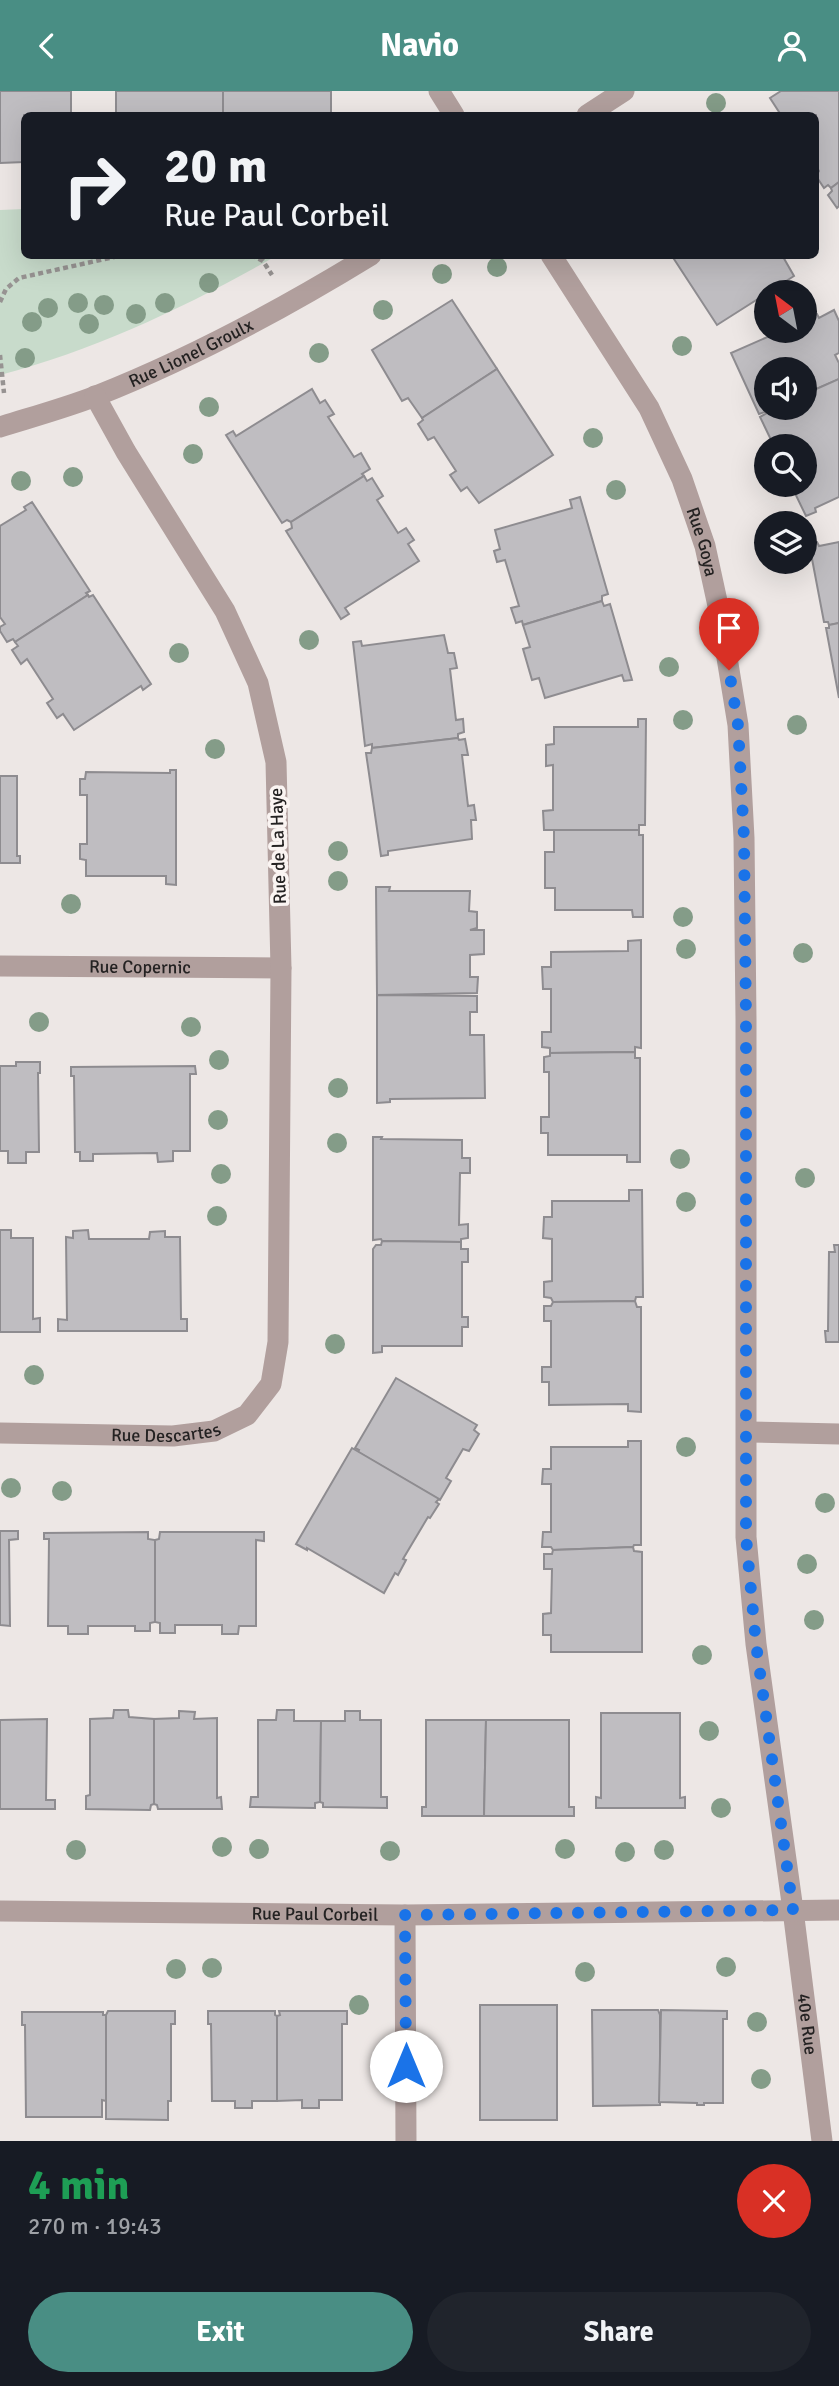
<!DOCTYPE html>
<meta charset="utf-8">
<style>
:root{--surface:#171b24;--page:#20242c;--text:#f1f3f6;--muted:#9ea1a6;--accent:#498e84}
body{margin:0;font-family:Signika,sans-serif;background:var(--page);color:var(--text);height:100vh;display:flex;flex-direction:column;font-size:26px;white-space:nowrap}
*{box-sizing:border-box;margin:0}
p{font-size:23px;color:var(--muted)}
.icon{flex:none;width:38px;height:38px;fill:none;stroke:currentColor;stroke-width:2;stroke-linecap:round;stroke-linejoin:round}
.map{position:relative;height:2050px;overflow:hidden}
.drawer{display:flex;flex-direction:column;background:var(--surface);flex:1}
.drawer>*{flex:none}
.top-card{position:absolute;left:21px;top:21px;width:798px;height:147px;border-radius:10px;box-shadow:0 7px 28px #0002;background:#171b24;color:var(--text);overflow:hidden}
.needle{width:46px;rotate:328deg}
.buttons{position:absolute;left:754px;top:189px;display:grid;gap:14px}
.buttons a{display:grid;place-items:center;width:63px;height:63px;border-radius:50%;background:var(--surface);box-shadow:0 7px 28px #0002;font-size:35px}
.pin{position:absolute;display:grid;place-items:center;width:60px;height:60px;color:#fff;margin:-72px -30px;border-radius:50% 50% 50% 0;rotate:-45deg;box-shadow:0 0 7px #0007}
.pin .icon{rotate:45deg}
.me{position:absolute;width:77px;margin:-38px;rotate:0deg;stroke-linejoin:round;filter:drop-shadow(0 0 5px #0008)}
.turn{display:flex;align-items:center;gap:24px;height:147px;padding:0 28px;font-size:32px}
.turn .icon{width:91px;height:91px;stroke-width:2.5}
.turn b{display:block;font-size:49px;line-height:60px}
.round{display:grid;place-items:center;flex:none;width:74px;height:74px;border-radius:37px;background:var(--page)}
.headline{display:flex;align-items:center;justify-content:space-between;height:119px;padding:0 28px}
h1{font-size:42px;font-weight:700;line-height:52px;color:#1e9e55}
.cta{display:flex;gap:14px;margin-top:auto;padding:14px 28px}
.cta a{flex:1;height:80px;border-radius:42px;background:var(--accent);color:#fff;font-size:28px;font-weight:700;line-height:80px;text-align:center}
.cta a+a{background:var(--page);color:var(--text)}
header{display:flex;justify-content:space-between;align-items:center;height:91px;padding:0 28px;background:var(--accent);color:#fff;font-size:32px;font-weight:700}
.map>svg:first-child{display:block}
</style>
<header><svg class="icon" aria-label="back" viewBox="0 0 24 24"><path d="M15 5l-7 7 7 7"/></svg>Navio<svg class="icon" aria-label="person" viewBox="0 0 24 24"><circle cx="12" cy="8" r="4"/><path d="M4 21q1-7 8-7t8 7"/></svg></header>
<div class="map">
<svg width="839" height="2050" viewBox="0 0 839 2050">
<rect width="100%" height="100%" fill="#ede7e5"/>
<!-- green -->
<path fill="#c8dbcb" d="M24,118v46l252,1c-86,49 -180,94 -276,119v-165z"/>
<!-- building -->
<g fill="#bfbdc1" stroke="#8e8c90" stroke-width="2">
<polygon points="0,0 71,0 71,24 24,24 24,71 0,72"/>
<rect x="116" y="0" width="107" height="24"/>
<rect x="223" y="0" width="108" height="24"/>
<polygon points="781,0 839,0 839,91 831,97 828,94 824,97 816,85 819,80 816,75 816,24 781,24 770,7"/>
<polygon points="839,91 839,115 837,117 828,104 832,100 831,97"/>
<polygon points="782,164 794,185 717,234 672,165"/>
<polygon points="452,209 497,278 422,327 408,307 402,310 372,259"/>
<polygon points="834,219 839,230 839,262 835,264 839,272 839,288 805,303 805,278 766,278 766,317 776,317 759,323 731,262 781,240 805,240 805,229 817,223 819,227"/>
<polygon points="497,278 553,364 479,412 467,396 461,400 450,384 456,380 434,346 428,349 418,333 423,329 422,327"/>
<polygon points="839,288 839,406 815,417 816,421 806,425 791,394 805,394 805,355 774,355 760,326 776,317 805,317 805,303"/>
<polygon points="312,298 320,312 325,309 334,323 328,326 354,366 361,362 370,378 362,383 364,385 291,431 287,429 282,432 226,344 233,340 236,345"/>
<polygon points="364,385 367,390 372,387 383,405 377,409 398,442 406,437 414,449 408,453 419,470 345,517 349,523 341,528 286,440 292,437 291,431"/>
<polygon points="580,406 608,503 602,505 602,510 523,534 522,530 516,532 511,517 519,515 505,469 497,471 494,460 500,458 495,439 572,417 570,409"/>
<polygon points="32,411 90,500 86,502 88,504 15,551 13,548 7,551 0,540 0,536 5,533 0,526 0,435 26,419 24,416"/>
<polygon points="817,451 819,455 839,451 839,532 829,534 828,531 824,531 809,452"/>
<polygon points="88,504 89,506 93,504 151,593 143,599 141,595 74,639 63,623 57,627 47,612 53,608 27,568 21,573 12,559 18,555 15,551"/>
<polygon points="602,510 604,515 610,513 632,589 624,590 622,584 545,607 539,587 532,589 523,558 530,556 523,534"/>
<polygon points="839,532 839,607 826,537 829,537 829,534"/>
<polygon points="444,544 448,562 454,562 457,577 450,578 456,629 463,628 464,641 458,643 458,647 372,657 372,653 365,655 353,551 361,550 362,555"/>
<polygon points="638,628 646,628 645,734 639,734 639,739 544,739 543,720 553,719 553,674 546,675 546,654 554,653 554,636 638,636"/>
<polygon points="458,647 459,649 465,648 468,664 462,664 468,715 474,714 476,729 471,729 472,748 388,760 388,764 381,765 366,662 371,662 372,657"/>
<polygon points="170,679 176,679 176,794 166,793 166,785 86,785 86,769 80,768 80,753 87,753 87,704 80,704 80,688 85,688 86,681 170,682"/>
<polygon points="0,685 17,685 17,765 20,765 20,772 0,772"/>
<polygon points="554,739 639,739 639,744 643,744 643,826 633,826 632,819 555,819 555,797 545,797 545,761 554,761"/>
<polygon points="376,796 390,796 389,800 470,800 469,820 477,821 477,837 470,839 484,839 484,863 470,864 470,886 478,886 477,902 377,904"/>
<polygon points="641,849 641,957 635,956 635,961 550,962 550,957 542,956 542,941 551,941 551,898 543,898 542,876 551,876 551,861 628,860 628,850"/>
<polygon points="377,904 477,905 477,921 470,921 470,944 484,944 485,1007 390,1008 390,1011 377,1012"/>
<polygon points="635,961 635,967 640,967 640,1071 627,1071 627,1064 548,1064 548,1042 541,1042 541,1026 549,1026 549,981 544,981 544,966 550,965 550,962"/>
<polygon points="16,971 40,971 40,982 38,982 39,1061 26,1061 26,1072 8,1072 8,1060 0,1060 0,975 16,975"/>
<polygon points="195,975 196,983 190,983 190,1060 173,1060 173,1070 158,1071 157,1062 93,1063 93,1070 80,1070 80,1061 75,1061 74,985 71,985 71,976"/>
<polygon points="373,1046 382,1046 381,1048 462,1049 462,1067 470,1067 470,1082 460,1082 459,1134 468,1133 468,1147 461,1148 461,1151 382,1150 381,1148 373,1149"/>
<polygon points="629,1099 642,1099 643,1206 636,1206 635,1210 553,1211 551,1207 544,1206 544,1191 552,1190 552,1148 543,1147 544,1126 552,1126 552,1110 629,1110"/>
<polygon points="0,1139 11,1139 11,1147 33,1147 33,1228 40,1227 40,1241 0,1241"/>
<polygon points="88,1139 89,1148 149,1148 150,1141 165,1140 165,1146 180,1146 181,1228 187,1228 187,1240 58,1240 58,1228 67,1229 66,1146 73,1147 73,1140"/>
<polygon points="382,1150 461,1151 461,1158 468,1158 468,1171 462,1171 462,1226 468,1226 468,1236 462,1236 462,1255 382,1255 382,1261 373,1262 373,1158 376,1154 381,1154"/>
<polygon points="834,1154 839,1154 839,1251 826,1251 825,1240 828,1240 829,1161 835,1161"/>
<polygon points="635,1210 637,1216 641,1216 641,1321 628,1320 628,1313 549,1314 549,1291 542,1291 542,1276 551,1276 551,1230 544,1230 544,1215 551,1215 553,1211"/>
<polygon points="396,1287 477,1334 474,1339 479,1343 469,1360 463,1358 446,1387 451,1390 440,1409 358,1361 359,1359 355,1357"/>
<polygon points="628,1350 641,1350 641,1454 634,1454 633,1456 553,1459 551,1456 542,1456 543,1441 551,1441 551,1393 542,1393 543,1378 551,1378 551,1356 628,1356"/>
<polygon points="352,1357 439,1408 436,1411 439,1413 430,1427 428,1426 403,1468 406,1469 398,1484 395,1482 384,1502 307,1457 307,1459 296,1453"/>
<polygon points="0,1440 18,1440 18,1448 9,1449 10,1535 0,1534"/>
<polygon points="148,1441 148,1448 155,1449 155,1531 150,1532 150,1540 135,1540 135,1535 88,1535 88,1543 68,1543 68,1535 48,1535 49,1448 44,1448 44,1442"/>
<polygon points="160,1441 264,1441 264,1450 256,1449 256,1535 239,1535 238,1543 222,1543 222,1534 175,1534 175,1542 160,1542 160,1532 155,1531 155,1449 159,1448"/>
<polygon points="633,1456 634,1460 642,1461 642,1561 551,1561 551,1544 543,1544 543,1523 551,1522 552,1478 544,1478 544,1463 552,1463 553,1459"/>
<polygon points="114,1619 128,1619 129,1626 154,1628 154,1713 151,1714 150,1719 86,1718 86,1705 90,1704 90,1628 113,1627"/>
<polygon points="277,1619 294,1619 294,1630 321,1630 320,1711 315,1712 315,1717 250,1716 251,1706 258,1706 258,1629 276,1629"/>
<polygon points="179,1620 195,1621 194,1628 217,1627 217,1707 221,1706 222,1718 158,1718 157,1714 154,1713 154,1628 179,1627"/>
<polygon points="345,1620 360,1620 360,1629 381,1629 381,1706 387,1706 387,1717 323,1716 323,1712 320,1711 321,1630 345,1630"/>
<polygon points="601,1622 680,1622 680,1707 685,1706 685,1717 596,1717 596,1706 601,1707"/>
<polygon points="47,1628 46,1709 55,1709 55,1718 0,1718 0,1629"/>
<polygon points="426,1629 486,1629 484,1725 422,1725 422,1716 426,1716"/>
<polygon points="486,1629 569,1629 569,1716 574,1716 574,1725 484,1725"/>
<rect x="480" y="1914" width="77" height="115"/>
<polygon points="592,1919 658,1919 660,1924 660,2014 593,2015"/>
<polygon points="661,1919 727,1920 727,1928 723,1928 723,2012 704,2012 704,2014 697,2014 697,2012 659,2011"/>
<polygon points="108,1920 175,1920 175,1933 171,1933 171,2010 168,2010 168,2029 106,2028 106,1924"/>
<polygon points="208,1920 275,1920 275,1924 277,1925 277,2010 252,2010 252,2017 235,2017 235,2010 212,2010 211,1933 208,1933"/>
<polygon points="279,1920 347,1920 347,1933 342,1933 342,2009 319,2009 319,2017 302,2017 302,2009 277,2010 277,1925 280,1924"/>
<polygon points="22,1921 103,1921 103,1924 106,1924 106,2010 102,2009 102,2026 26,2026 25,1934 22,1934"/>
</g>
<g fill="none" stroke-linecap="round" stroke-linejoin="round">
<!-- path -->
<g stroke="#979392" stroke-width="4.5" stroke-dasharray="5 3.5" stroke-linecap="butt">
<polyline points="251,164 263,170 272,184"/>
<polyline points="0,211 6,198 19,187 123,164"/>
<polyline points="0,264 4,302"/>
</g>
<!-- street -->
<g stroke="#b19f9d" stroke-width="21">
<polyline points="439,0 454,24"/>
<polyline points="587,24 624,0"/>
<path id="s1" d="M551,164l98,153 33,71 23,67 15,69 18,110 6,113 2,181v518l10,107 37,266 29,231"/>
<path id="s2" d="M0,336c32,-10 65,-19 96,-31 96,-38 187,-87 275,-141"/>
<path id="s3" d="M0,875l281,2"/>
<polyline points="747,1341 839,1343"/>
<path id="s4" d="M0,1342l173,3 41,-5 33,-16 24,-31 7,-42 3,-374 -5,-206 -18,-79 -33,-72 -99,-159 -31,-56"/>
<path id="s5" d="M0,1820l405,4 434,-5"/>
<polyline points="405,1824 406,2050"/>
</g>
</g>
<!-- trees -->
<g fill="#849c88">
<circle cx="716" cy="12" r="10"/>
<circle cx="497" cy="176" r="10"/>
<circle cx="442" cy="183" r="10"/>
<circle cx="209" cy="192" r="10"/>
<circle cx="78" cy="212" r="10"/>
<circle cx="165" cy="212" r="10"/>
<circle cx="104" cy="214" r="10"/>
<circle cx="48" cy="217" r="10"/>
<circle cx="383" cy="219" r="10"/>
<circle cx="136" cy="223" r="10"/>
<circle cx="32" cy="231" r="10"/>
<circle cx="89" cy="233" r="10"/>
<circle cx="682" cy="255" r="10"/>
<circle cx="319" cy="262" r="10"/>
<circle cx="25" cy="267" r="10"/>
<circle cx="209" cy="316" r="10"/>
<circle cx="593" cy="347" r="10"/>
<circle cx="193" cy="363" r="10"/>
<circle cx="73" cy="386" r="10"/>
<circle cx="21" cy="390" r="10"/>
<circle cx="616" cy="399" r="10"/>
<circle cx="309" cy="549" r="10"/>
<circle cx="179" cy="562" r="10"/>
<circle cx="669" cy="576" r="10"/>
<circle cx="683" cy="629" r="10"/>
<circle cx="797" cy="634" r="10"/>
<circle cx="215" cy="658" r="10"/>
<circle cx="338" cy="760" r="10"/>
<circle cx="338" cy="790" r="10"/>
<circle cx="71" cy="813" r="10"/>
<circle cx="683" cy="826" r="10"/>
<circle cx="686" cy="858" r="10"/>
<circle cx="803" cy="862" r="10"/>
<circle cx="39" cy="931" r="10"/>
<circle cx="191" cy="936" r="10"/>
<circle cx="219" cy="969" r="10"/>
<circle cx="338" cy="997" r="10"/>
<circle cx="218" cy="1029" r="10"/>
<circle cx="337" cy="1052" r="10"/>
<circle cx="680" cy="1068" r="10"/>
<circle cx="221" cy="1083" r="10"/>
<circle cx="805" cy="1087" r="10"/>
<circle cx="686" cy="1111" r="10"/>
<circle cx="217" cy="1125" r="10"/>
<circle cx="335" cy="1253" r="10"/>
<circle cx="34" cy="1284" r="10"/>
<circle cx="686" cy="1356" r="10"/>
<circle cx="11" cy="1397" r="10"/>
<circle cx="62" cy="1400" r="10"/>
<circle cx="825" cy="1412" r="10"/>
<circle cx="807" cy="1473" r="10"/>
<circle cx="814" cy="1529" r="10"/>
<circle cx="702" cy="1564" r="10"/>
<circle cx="709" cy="1640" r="10"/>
<circle cx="721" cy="1717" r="10"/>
<circle cx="222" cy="1756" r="10"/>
<circle cx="259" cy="1758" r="10"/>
<circle cx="565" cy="1758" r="10"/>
<circle cx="76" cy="1759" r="10"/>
<circle cx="664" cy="1759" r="10"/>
<circle cx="390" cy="1760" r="10"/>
<circle cx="625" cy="1761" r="10"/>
<circle cx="726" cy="1876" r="10"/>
<circle cx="212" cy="1877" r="10"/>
<circle cx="176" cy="1878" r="10"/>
<circle cx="585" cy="1881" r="10"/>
<circle cx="359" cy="1914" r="10"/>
<circle cx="757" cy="1931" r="10"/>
<circle cx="761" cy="1988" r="10"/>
</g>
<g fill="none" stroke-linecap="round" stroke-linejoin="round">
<!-- route -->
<polyline stroke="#1a73e8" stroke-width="12" stroke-dasharray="0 21.6" points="406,1975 405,1824 793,1819 756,1553 746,1446 746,928 744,747 738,634 729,579"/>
</g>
<g text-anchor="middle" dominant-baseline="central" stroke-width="7" stroke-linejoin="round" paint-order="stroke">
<!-- street labels -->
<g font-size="18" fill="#242222" stroke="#faf4f2">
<text stroke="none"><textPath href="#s2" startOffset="205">Rue Lionel Groulx</textPath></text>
<text stroke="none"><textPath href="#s1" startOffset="326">Rue Goya</textPath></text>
<text transform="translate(278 755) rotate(-92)">Rue de La Haye</text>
<text stroke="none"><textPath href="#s3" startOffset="140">Rue Copernic</textPath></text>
<text stroke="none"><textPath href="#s4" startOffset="166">Rue Descartes</textPath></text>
<text stroke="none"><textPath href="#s5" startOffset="315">Rue Paul Corbeil</textPath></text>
<text stroke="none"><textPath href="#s1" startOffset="1816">40e Rue</textPath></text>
</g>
</g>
</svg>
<div class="buttons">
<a><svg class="needle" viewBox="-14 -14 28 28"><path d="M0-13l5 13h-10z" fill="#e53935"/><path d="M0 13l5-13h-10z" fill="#9ea1a6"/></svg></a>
<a><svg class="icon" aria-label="sound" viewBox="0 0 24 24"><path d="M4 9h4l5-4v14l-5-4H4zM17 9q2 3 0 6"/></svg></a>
<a><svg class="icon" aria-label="search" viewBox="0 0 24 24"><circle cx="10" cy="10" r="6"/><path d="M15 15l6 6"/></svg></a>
<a><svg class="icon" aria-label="layers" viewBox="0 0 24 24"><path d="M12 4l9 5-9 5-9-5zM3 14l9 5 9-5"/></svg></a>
</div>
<div class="pin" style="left:729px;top:579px;background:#d93025"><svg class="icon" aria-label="arrive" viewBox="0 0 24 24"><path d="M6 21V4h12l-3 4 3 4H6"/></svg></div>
<svg class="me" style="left:406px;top:1975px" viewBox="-20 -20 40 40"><circle r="19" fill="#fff"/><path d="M0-13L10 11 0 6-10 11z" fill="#1a73e8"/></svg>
<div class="top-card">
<div class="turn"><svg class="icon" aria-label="right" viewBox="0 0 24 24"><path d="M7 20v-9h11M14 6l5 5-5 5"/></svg><div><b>20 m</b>Rue Paul Corbeil</div></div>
</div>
</div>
<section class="drawer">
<div class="headline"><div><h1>4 min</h1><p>270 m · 19:43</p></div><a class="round" style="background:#d93025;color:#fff"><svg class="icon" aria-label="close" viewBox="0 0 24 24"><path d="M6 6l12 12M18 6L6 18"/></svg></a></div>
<div class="cta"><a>Exit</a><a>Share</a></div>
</section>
